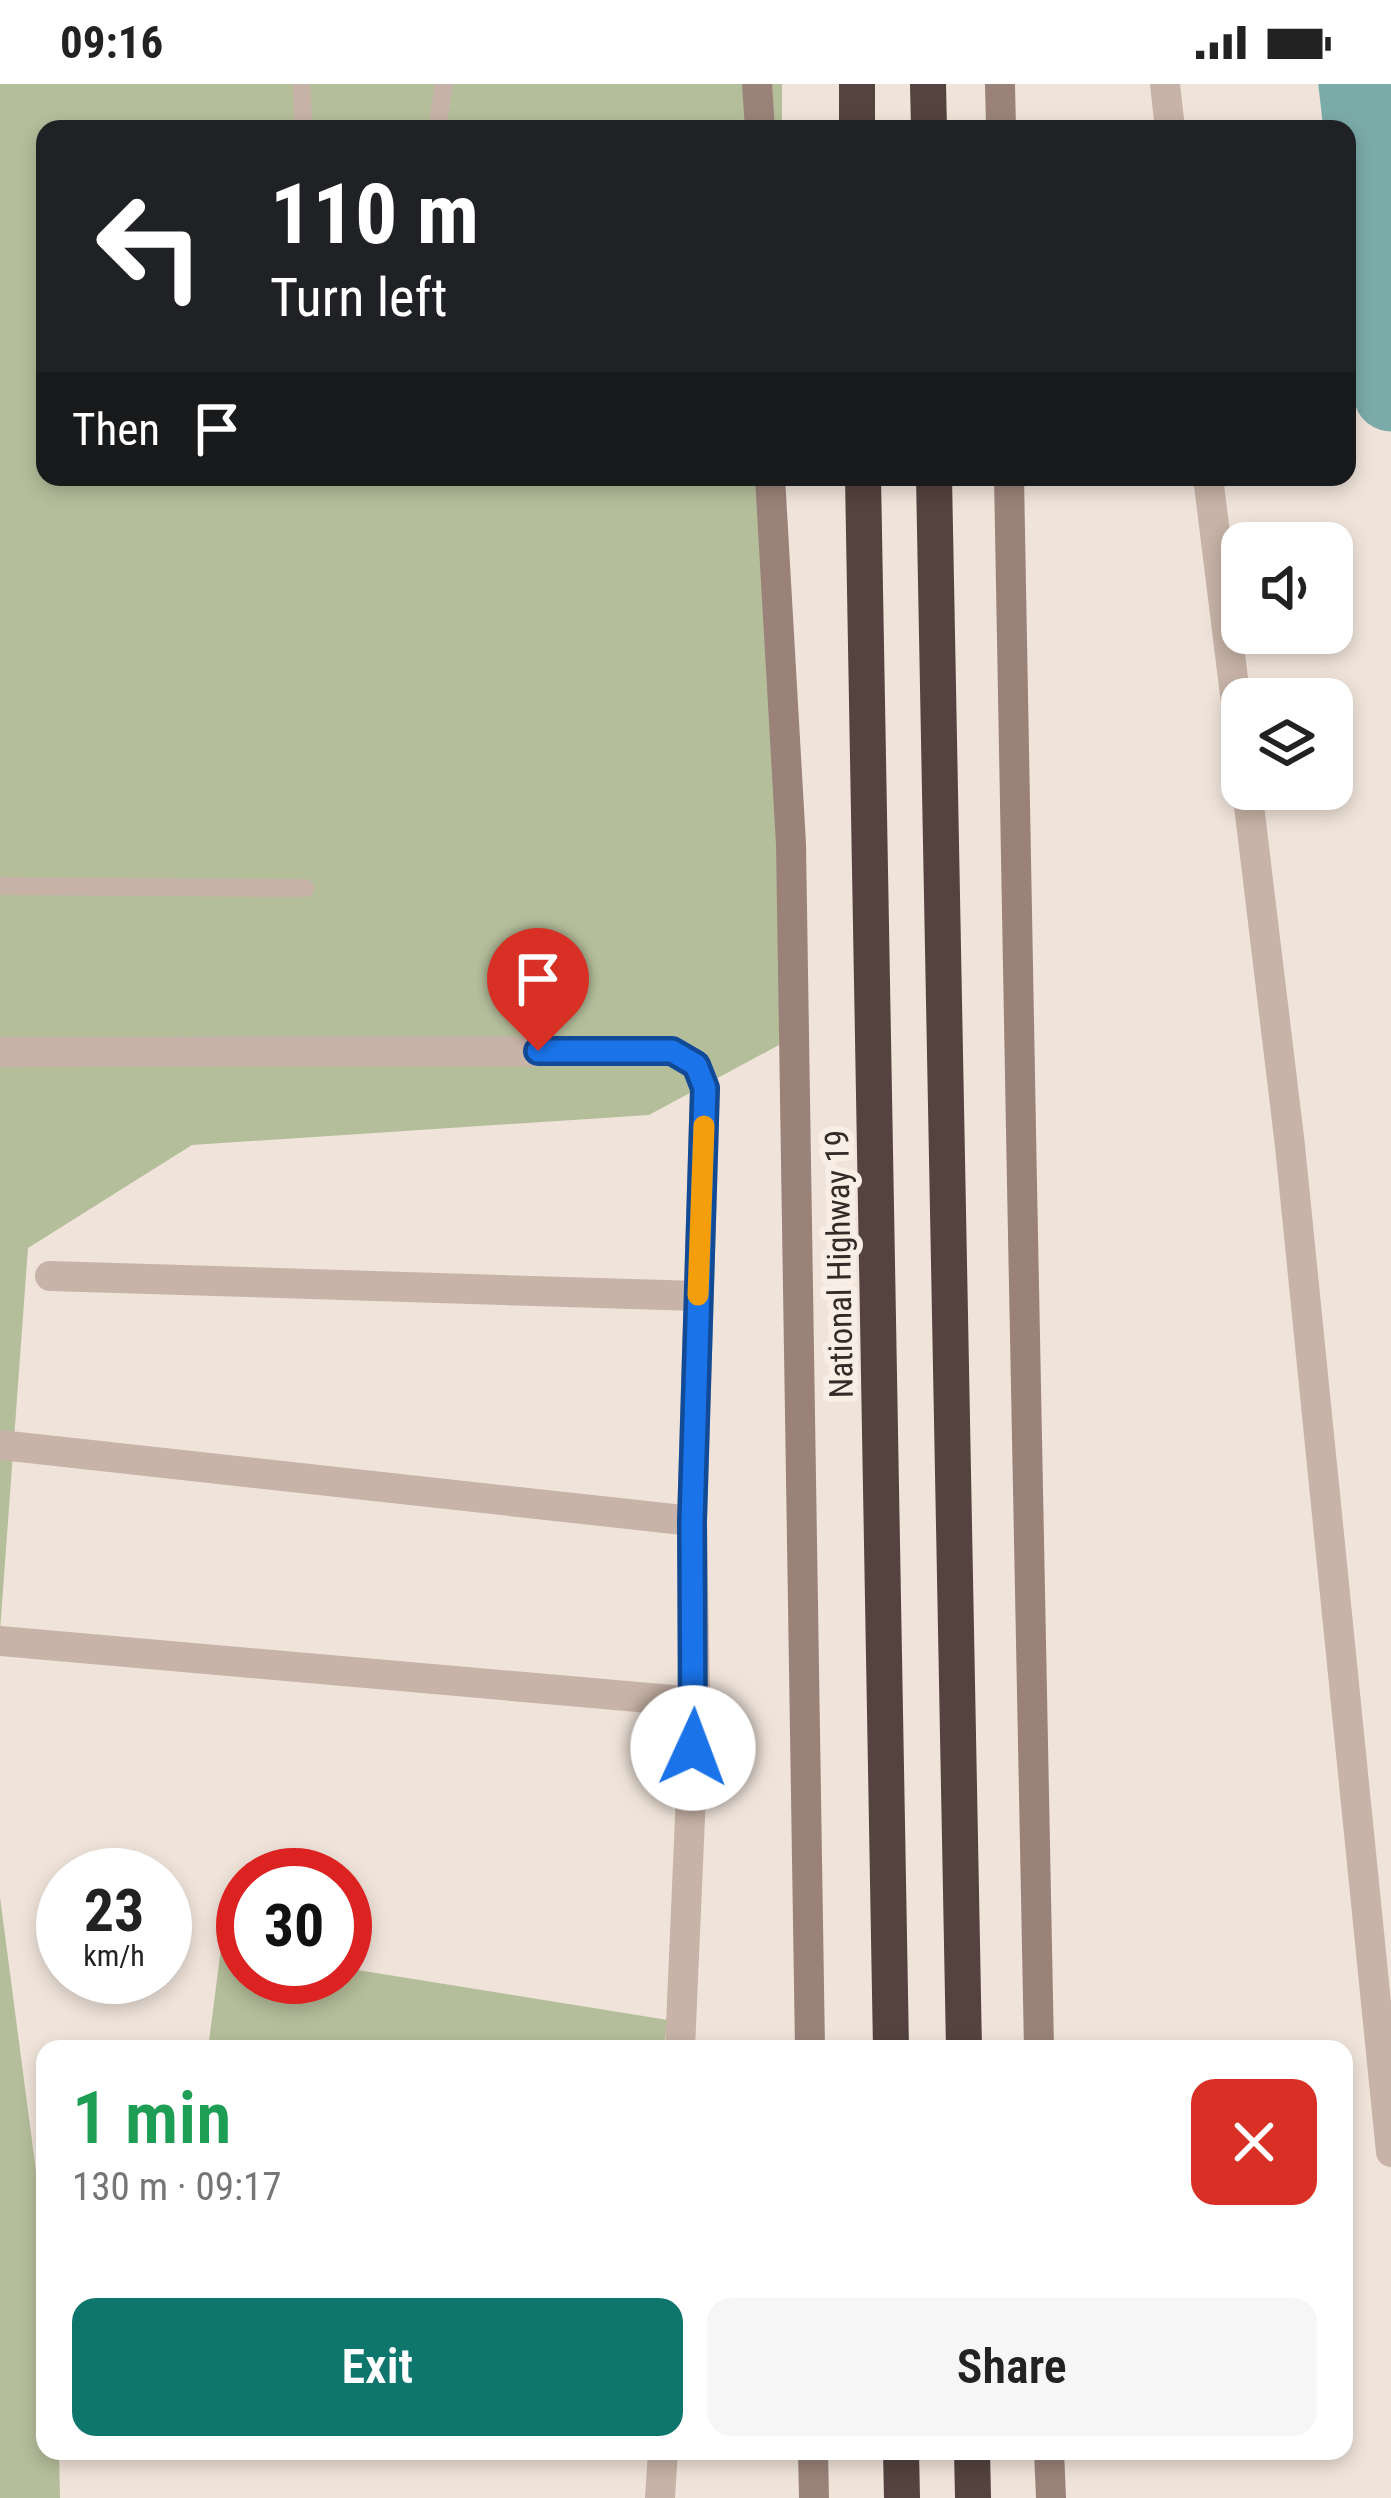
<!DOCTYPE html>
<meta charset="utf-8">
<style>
:root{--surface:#fff;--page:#f6f6f6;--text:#222;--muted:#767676;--accent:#0f766e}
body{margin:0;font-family:"Roboto Condensed",sans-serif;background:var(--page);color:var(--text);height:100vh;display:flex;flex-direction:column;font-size:45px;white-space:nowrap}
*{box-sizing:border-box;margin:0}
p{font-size:39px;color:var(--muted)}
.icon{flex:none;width:66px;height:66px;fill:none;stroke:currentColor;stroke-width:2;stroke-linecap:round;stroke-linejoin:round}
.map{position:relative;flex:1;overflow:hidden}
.panel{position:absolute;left:36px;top:1956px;width:1317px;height:420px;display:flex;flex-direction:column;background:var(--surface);border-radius:24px;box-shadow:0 6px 18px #0003}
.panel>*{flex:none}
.top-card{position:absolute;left:36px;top:36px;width:1320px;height:366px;border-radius:24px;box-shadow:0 6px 18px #0003;background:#202124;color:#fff;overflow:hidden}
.controls{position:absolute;left:1221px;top:438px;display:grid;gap:24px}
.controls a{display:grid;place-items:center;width:132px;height:132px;border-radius:24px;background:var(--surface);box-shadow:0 6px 18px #0003;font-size:60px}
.speed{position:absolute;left:36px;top:1764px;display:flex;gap:24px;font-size:60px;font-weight:700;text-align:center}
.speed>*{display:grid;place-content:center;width:156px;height:156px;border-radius:50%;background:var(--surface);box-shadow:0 6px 18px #0003;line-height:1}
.speed small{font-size:30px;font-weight:400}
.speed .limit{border:18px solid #d22;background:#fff;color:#111}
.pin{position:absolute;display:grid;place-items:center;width:102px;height:102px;color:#fff;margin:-123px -51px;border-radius:50% 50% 50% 0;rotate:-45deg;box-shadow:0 0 12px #0007}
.pin .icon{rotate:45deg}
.me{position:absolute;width:132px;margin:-66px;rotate:2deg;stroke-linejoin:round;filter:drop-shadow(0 0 9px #0008)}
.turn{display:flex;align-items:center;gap:42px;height:252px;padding:0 36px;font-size:54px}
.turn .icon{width:156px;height:156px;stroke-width:2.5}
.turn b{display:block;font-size:84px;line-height:102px}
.then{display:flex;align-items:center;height:114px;padding:0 36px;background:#0003;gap:24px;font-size:45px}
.round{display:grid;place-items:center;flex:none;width:126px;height:126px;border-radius:24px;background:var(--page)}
.headline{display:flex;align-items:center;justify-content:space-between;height:204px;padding:0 36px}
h1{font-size:72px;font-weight:600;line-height:90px;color:#1e9e55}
.action{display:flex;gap:24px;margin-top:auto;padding:24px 36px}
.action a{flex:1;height:138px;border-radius:24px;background:var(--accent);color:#fff;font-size:48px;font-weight:600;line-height:138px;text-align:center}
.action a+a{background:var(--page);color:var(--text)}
.status{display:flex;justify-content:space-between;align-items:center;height:84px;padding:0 60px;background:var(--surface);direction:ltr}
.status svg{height:33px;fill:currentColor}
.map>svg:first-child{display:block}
</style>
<div class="status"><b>09:16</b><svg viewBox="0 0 49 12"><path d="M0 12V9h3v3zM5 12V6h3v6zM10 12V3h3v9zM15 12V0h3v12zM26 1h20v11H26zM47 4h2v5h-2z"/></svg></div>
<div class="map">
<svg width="1391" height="2414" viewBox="0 0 1391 2414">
<rect width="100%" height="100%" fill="#f0e4da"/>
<!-- green -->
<g fill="#b5be9b">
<polygon points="0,0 782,0 782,45 45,45 45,393 781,393 779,961 649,1031 192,1061 28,1164 0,1547"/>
<polygon points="0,1813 45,2156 45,2367 59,2367 60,2414 0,2414"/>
<polygon points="221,1864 243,1867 243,1893 345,1893 345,1884 668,1936 663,1965 208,1965"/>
</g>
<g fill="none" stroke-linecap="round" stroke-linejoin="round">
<!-- river -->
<polyline stroke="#7baba9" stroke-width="75" points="1356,0 1391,310"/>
<!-- lane -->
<g stroke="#c7b3a7" stroke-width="18">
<polyline points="302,5 303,45"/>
<polyline points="437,45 444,0"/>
<polyline points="0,802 305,804"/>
</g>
<!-- street -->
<g stroke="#c7b3a7" stroke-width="30">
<polyline points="1165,0 1170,45"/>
<polyline points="1208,393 1242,667"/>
<polyline points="1247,705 1290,1062 1391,2068"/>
<polyline points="0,968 672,967 696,981 705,1004 692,1437 695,1618 680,1965"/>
<polyline points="50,1192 698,1212"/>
<polyline points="0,1361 692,1437"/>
<polyline points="0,1557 695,1618"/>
<polyline points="660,2414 663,2367"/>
</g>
<!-- secondary -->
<g stroke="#9a8279" stroke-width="30">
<polyline points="757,0 760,45"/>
<polyline points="1000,0 1001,45"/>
<polyline points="770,393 791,760 810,1965"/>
<path d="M1009,393c12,524 16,1048 30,1572"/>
<polyline points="813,2367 814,2414"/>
<polyline points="1049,2367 1051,2414"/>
</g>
<!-- highway -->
<g stroke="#54433f" stroke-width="36">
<polyline points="857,0 857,45"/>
<polyline points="928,0 929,45"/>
<polyline points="863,393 891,1965"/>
<polyline points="934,393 964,1965"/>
<polyline points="901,2367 902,2414"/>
<polyline points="972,2367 973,2414"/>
</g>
</g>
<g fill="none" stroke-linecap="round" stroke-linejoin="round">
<defs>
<polyline id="route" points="538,967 672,967 696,981 705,1004 692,1437 693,1664"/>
</defs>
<!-- route casing -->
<use href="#route" stroke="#114b97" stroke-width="30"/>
<!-- route -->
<use href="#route" stroke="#1a73e8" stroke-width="21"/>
<!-- slow -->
<polyline stroke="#f59e0b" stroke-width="21" points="698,1211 704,1042"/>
</g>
<g text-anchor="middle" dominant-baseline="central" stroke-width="12" stroke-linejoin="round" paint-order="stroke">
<!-- street labels -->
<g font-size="33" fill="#342a27" stroke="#f8eee6">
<text transform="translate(839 1180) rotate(-91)">National Highway 19</text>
</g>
</g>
</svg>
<div class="controls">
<a><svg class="icon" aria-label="sound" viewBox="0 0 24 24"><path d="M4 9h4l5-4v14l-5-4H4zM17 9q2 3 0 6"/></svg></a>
<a><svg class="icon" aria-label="layers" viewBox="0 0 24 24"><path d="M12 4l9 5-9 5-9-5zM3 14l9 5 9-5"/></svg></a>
</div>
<div class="speed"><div>23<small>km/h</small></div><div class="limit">30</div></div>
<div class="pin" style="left:538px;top:967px;background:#d93025"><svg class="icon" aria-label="arrive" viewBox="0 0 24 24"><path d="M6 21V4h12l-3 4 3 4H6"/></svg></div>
<svg class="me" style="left:693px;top:1664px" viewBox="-20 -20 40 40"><circle r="19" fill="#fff"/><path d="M0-13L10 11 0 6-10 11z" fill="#1a73e8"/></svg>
<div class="top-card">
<div class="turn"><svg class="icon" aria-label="left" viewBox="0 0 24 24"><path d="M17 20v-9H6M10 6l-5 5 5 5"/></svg><div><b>110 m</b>Turn left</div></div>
<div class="then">Then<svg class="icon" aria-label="arrive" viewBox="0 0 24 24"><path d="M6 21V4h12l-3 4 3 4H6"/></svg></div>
</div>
<section class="panel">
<div class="headline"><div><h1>1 min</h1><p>130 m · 09:17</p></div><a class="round" style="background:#d93025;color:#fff"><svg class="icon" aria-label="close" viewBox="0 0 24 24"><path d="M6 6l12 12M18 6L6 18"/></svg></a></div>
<div class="action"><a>Exit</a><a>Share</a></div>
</section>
</div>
